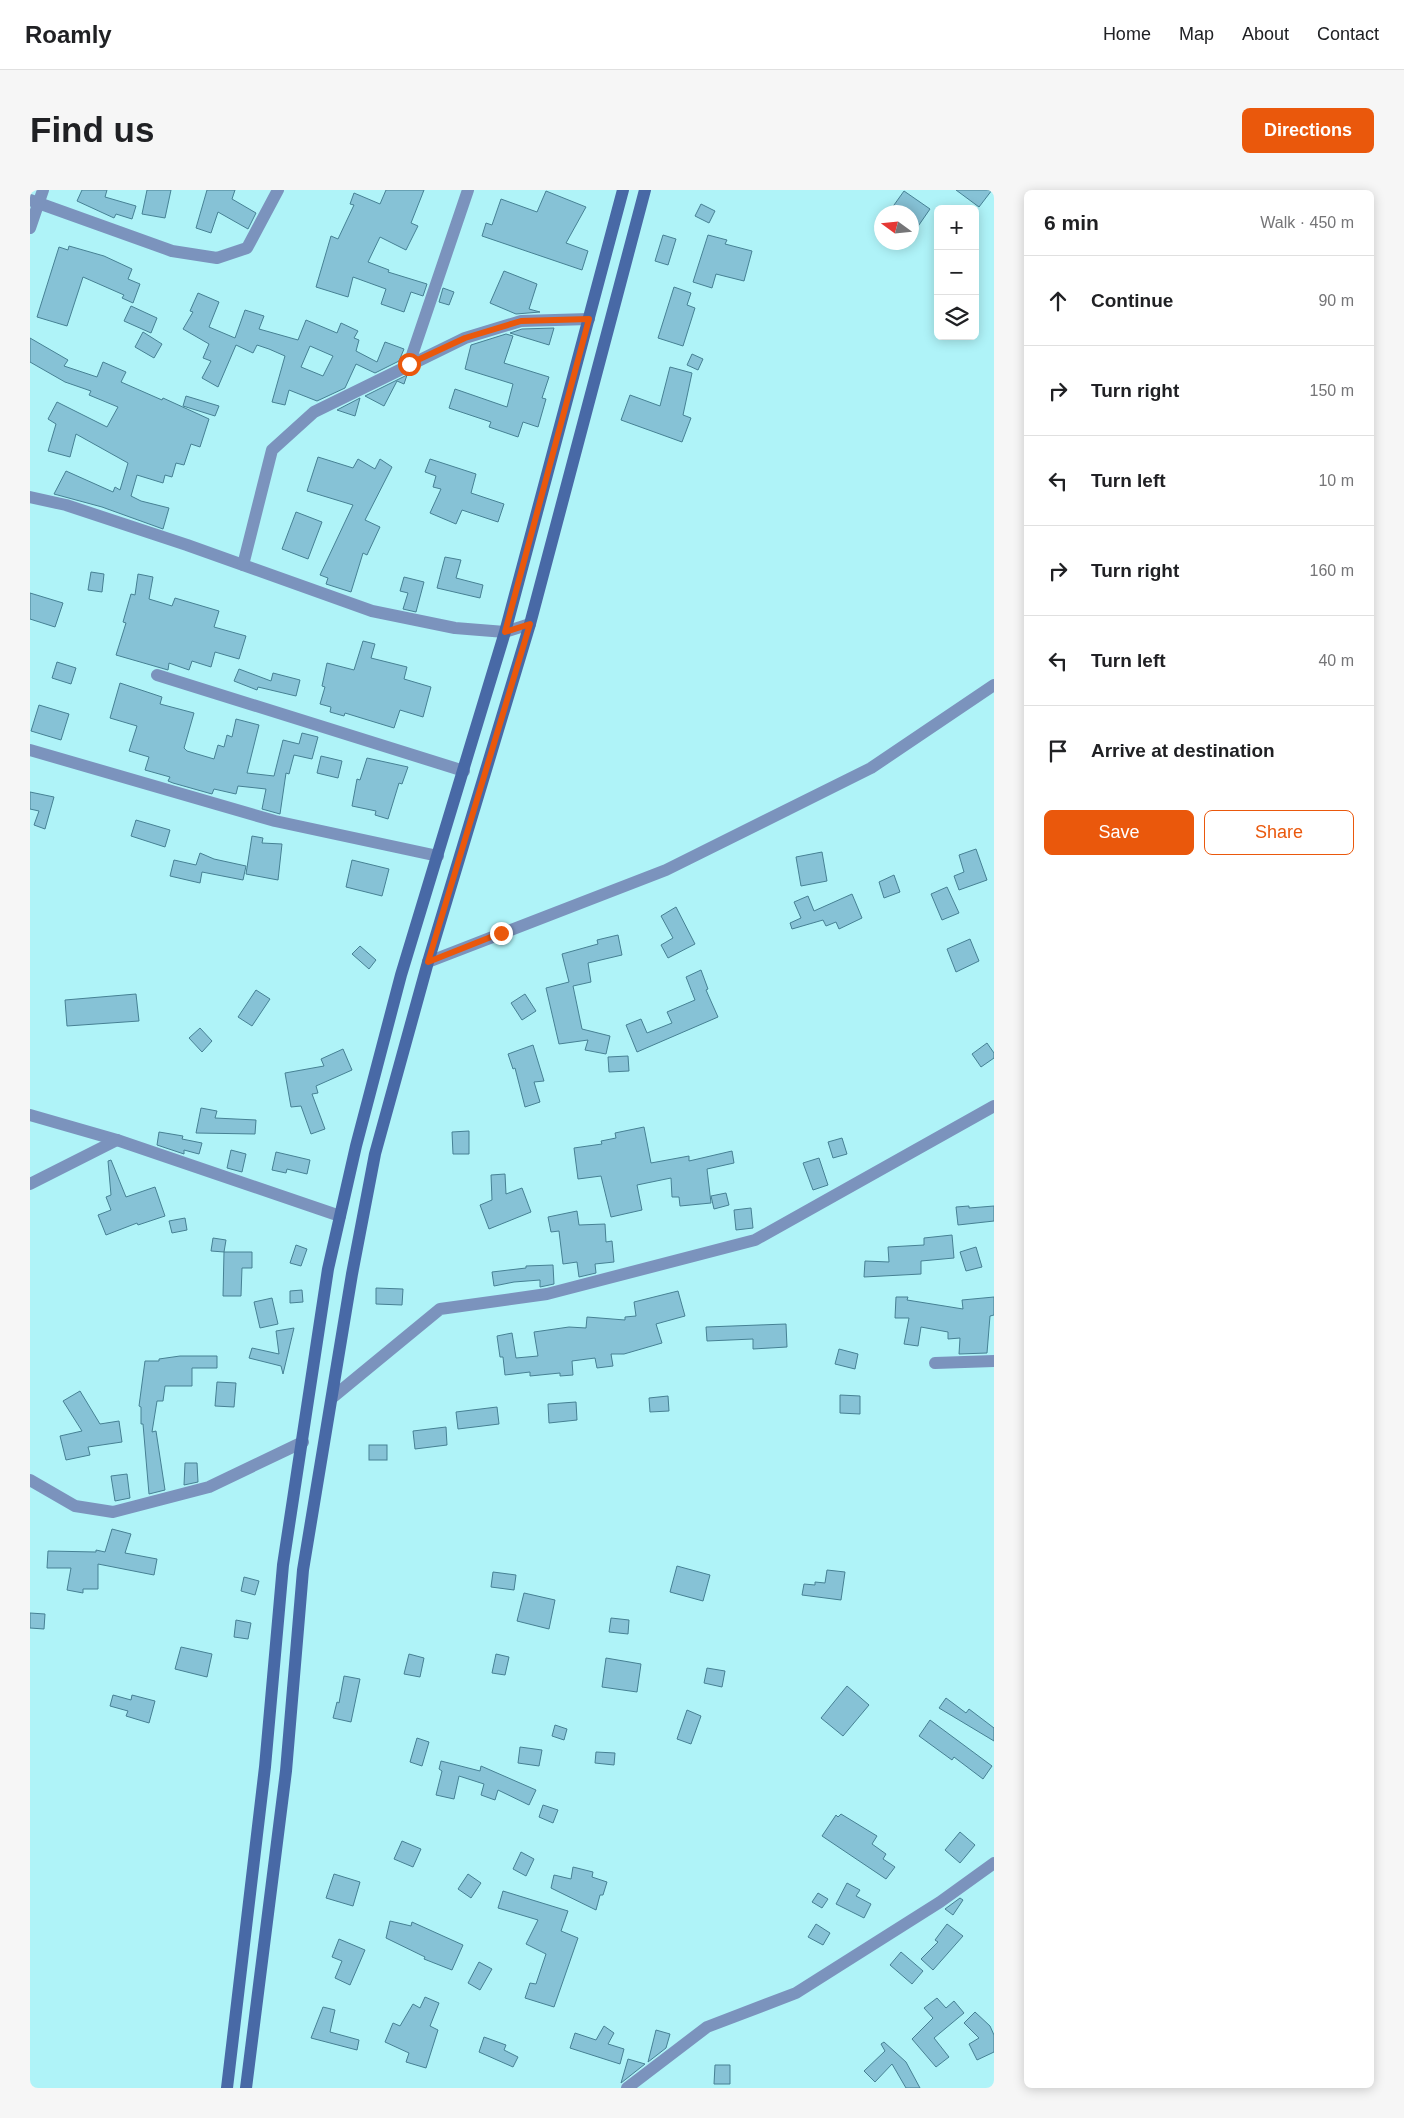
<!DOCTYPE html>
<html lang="en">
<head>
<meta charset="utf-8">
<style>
  :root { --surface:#fff; --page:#f6f6f6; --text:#202124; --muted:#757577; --line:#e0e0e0; --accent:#ea580c }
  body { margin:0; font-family:Helvetica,sans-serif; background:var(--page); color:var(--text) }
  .controls { position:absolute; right:15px; top:15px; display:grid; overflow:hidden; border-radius:8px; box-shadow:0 2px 12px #0003 }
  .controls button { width:45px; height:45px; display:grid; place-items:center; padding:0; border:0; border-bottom:1px solid var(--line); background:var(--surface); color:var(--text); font:25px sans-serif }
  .compass { position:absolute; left:844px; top:15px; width:45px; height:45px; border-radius:50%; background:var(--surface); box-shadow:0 2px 12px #0003; rotate:285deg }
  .stop { position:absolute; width:15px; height:15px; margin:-11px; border:4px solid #ea580c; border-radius:50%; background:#fff }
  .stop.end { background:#ea580c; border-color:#fff; box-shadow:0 1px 5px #0008 }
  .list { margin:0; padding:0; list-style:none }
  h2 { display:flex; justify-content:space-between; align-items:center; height:65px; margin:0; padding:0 20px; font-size:21px }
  h2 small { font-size:16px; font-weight:400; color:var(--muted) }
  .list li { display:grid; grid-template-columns:32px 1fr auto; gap:15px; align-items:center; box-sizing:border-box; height:90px; padding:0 20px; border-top:1px solid var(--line) }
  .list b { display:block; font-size:19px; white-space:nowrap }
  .list em { font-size:16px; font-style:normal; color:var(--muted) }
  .actions { display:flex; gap:10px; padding:15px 20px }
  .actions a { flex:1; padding:11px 0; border:1px solid var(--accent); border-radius:8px; text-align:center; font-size:18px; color:var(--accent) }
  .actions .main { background:var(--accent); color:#fff }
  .icon { flex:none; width:28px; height:28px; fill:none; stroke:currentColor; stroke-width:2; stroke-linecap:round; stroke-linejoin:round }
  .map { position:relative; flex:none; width:964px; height:1898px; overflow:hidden; border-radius:8px }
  header { display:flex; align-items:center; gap:30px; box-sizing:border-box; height:70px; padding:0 25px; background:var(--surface); border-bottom:1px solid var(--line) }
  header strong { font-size:24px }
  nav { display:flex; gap:28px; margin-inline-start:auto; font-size:18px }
  .intro { display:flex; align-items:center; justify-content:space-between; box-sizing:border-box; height:120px; padding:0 30px }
  h1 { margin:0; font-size:35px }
  .button { padding:12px 22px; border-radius:8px; background:var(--accent); color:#fff; font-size:18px; font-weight:700 }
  main { display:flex; gap:30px; padding:0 30px }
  aside { flex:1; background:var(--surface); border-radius:8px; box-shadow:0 2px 12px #0003 }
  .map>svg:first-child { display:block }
  .building { fill:#86c2d6; stroke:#468194; fill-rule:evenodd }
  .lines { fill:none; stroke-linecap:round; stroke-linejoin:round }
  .street { stroke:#7b93bd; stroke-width:12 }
  .secondary { stroke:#4869a6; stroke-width:12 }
  .route { stroke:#ea580c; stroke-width:6 }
</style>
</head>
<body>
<header>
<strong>Roamly</strong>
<nav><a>Home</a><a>Map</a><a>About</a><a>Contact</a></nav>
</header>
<div class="intro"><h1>Find us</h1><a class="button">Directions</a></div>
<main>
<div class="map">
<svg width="964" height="1898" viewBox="0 0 964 1898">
  <rect width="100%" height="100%" fill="#aff3f8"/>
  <!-- building -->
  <g class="building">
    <path d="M52 0H77L75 7 106 16 102 29 86 24 84 28 47 11Z"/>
    <path d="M117 0H141L135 28 112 24Z"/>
    <path d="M177 0H205L202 9 226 23 218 39 188 22 181 43 166 38Z"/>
    <path d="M356 0H394L381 33 388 36 376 60 350 47 338 72 359 80 358 82 397 94 393 106 381 102 374 122 351 114 356 99 323 87 318 107 286 97 301 46 308 49 324 15 320 14 324 3 350 14Z"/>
    <path d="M926 0H962L949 17Z"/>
    <path d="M516 1 556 17 536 53 558 61 552 80 452 46 456 33 462 35 471 9 507 22Z"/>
    <path d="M874 1 900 19 882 45V22H859Z"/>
    <path d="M671 14 685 21 679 33 665 26Z"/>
    <path d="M633 45 646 49 638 75 625 71Z"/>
    <path d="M678 45 697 50 695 54 722 61 714 91 686 84 682 98 663 92Z"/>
    <path d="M39 56 74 66 102 79 98 89 110 94 103 113 92 108 94 105 53 87 37 136 7 127 29 57 38 60Z"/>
    <path d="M474 81 507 94 499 119 510 122 486 124 460 113Z"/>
    <path d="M644 97 661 103 657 115 665 118 653 156 628 148Z"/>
    <path d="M413 98 424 102 419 115 409 112Z"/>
    <path d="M168 103 189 112 179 137 205 148 215 120 234 126 229 139 268 150 276 130 307 143 311 133 328 141 324 148 329 150 326 161 347 172 355 152 374 159 369 171 345 183 326 174 315 198 287 211 259 200 255 215 242 212 255 166 239 159 227 155 223 163 206 155 188 197 172 188 181 171 173 168 179 154 153 139 163 122 160 121ZM280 156 303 166 293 186 271 177Z"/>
    <path d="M101 116 127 128 121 143 94 131Z"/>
    <path d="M524 138 519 155 480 143 492 139Z"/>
    <path d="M113 142 132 154 124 168 105 157Z"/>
    <path d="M476 144 483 146 474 173 519 187 512 208 516 209 508 237 493 232 488 247 459 237 461 232 419 218 425 199 477 217 483 194 435 179 441 155Z"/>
    <path d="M0 148 38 170 34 176 67 187 73 172 96 182 91 192 132 210 133 208 179 229 170 257 161 254 154 275 146 273 142 287 135 285 133 293 107 285 101 306 111 311 139 318 133 339 72 317 24 304 36 281 83 302 85 297 90 300 98 273 46 244 40 267 18 261 26 234 18 229 27 212 77 237 88 217 59 205 61 201 35 192 0 172Z"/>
    <path d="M662 164 673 169 668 180 657 175Z"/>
    <path d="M640 177 662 183 653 225 661 228 652 252 591 230 600 205 630 216Z"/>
    <path d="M377 185 374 194 367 191 354 216 335 206Z"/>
    <path d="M156 206 189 216 185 226 153 216Z"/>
    <path d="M330 208 325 226 307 220Z"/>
    <path d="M288 267 323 278 328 269 345 279 350 269 362 277 335 330 350 337 337 365 333 363 321 402 296 394 298 388 290 385 323 315 277 301Z"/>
    <path d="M400 269 446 284 441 303 474 314 468 332 432 320 426 334 400 323 411 299 403 297 406 286 395 282Z"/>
    <path d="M266 322 292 332 278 369 252 359Z"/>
    <path d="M415 367 431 370 426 388 453 395 450 408 407 398Z"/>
    <path d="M61 382 74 384 72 402 58 400Z"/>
    <path d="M108 384 123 387 119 409 142 416 145 408 189 421 184 437 216 446 209 469 185 462 181 477 162 471 159 480 139 473 138 480 86 465 96 433 93 432 101 404 105 405Z"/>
    <path d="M374 387 394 392 386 422 373 419 378 403 370 401Z"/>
    <path d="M0 403 33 413 25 437 0 429Z"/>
    <path d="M333 451 345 454 341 468 377 477 374 489 401 497 393 527 370 520 364 538 315 523 314 526 300 522 301 517 290 514 295 497 292 496 297 473 324 480Z"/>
    <path d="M27 472 46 478 41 494 22 488Z"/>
    <path d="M209 479 241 491 243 483 270 490 266 506 228 497 227 500 204 491Z"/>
    <path d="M90 493 132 507 130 514 164 523 154 558 157 561 184 569 188 555 194 557 197 545 202 547 206 529 229 535 217 583 244 586 253 550 269 554 272 543 288 547 282 569 264 565 259 584 256 583 250 624 232 619 236 599 208 596 206 604 184 599 182 604 143 593 138 591 140 587 115 580 119 567 99 561 107 536 80 528Z"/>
    <path d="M9 515 39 524 31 550 1 541Z"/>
    <path d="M291 566 312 571 308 588 287 583Z"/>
    <path d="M337 568 378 577 372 594 369 593 358 629 345 625 346 621 322 616 327 589 330 590Z"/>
    <path d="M0 602 24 607 15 639 4 635 9 621 0 619Z"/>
    <path d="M106 630 140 640 135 657 101 646Z"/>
    <path d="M222 646 233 648 232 653 252 654 248 690 216 684Z"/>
    <path d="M946 659 957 690 929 700 924 686 934 682 929 665Z"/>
    <path d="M792 662 797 691 771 696 766 667Z"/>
    <path d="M170 663 184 669 216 676 213 690 172 682 170 693 140 686 144 670 166 675Z"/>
    <path d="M322 670 359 679 352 706 316 697Z"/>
    <path d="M864 685 870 702 854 708 849 692Z"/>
    <path d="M917 697 929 723 912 730 901 704Z"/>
    <path d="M822 704 832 728 809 739 806 732 796 736 793 730 762 739 760 733 771 728 764 712 778 706 784 721Z"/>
    <path d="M646 717 665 754 638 768 631 755 643 748 631 726Z"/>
    <path d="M588 745 592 765 558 773 561 792 543 796 552 839 580 846 576 864 555 860 558 850 529 854 516 798 539 792 532 764 568 754 567 750Z"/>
    <path d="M940 749 949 771 926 782 917 759Z"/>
    <path d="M330 756 346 770 339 779 322 764Z"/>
    <path d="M671 780 678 799 676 800 688 827 607 862 596 835 611 829 617 843 642 833 637 822 665 810 656 787Z"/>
    <path d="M226 800 240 809 222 836 208 827Z"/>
    <path d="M106 804 109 831 37 836 35 810Z"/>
    <path d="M495 804 506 821 492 830 481 813Z"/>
    <path d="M170 838 182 851 172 862 159 848Z"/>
    <path d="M957 853 964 863V868L951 877 942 864Z"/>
    <path d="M503 855 514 891 504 892 510 912 495 917 485 878 483 879 478 864Z"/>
    <path d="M313 859 322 880 286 896 288 903 282 904 295 939 281 944 271 916 261 917 255 883 294 876 291 869Z"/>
    <path d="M598 866 599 881 579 882 578 867Z"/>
    <path d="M171 918 187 921 185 928 226 930 225 944 166 943Z"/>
    <path d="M614 937 621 973 659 966V971L702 961 704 973 677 979 681 1013 650 1016 649 1007H642L641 988 607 995 612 1020 581 1027 571 986 548 989 544 958 572 954 571 951 586 948 585 943Z"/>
    <path d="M439 941V964H423L422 942Z"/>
    <path d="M129 942 153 946 152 949 172 953 169 964 154 960V964L127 955Z"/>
    <path d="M812 948 817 964 803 968 798 952Z"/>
    <path d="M201 960 216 964 212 982 197 978Z"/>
    <path d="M246 962 280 970 277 984 257 979 256 983 242 980Z"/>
    <path d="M789 968 798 995 783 1000 773 973Z"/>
    <path d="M81 970 96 1007 125 997 135 1026 108 1035 107 1033 76 1045 68 1025 81 1020 76 1007 81 1005 78 971Z"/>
    <path d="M475 984 476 1004 492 998 501 1022 459 1039 450 1015 462 1010 461 985Z"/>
    <path d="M696 1003 699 1015 684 1019 681 1006Z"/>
    <path d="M939 1016V1018L964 1016V1031L928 1035 926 1017Z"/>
    <path d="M721 1018 723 1038 706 1040 704 1020Z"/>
    <path d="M547 1021 549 1035 575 1034 576 1052 582 1051 584 1072 565 1074 566 1083 549 1087 547 1072 533 1074 529 1041 521 1042 518 1027Z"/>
    <path d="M155 1028 157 1040 142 1043 139 1031Z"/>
    <path d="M922 1045 924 1068 891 1071V1084L834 1087 835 1071 859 1072 858 1057 894 1055V1048Z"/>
    <path d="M183 1048 196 1050 194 1062 181 1061Z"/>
    <path d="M266 1055 277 1059 271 1076 260 1073Z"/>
    <path d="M946 1057 952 1077 936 1081 930 1062Z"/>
    <path d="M194 1062H222V1078H212L211 1106H193Z"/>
    <path d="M523 1075 524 1094 510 1097V1090L484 1092 464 1096 462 1082 496 1078V1076Z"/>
    <path d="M346 1098 373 1099 372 1115 346 1114Z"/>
    <path d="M272 1100 273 1112 260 1113V1101Z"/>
    <path d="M648 1101 655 1126 626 1134 632 1153 594 1164H581L583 1176 567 1178 565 1168 542 1171 543 1185 530 1186V1183L500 1186V1182L475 1185 473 1167H470L467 1146 482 1143 486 1168 508 1166 504 1142 539 1137 556 1138 557 1127 595 1130V1127L606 1126 604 1112Z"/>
    <path d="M866 1107H878L877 1110 933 1119 932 1110 964 1107V1125L960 1126 957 1163 929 1164 930 1148 918 1149V1142L891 1137 888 1156 874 1154 879 1128H865Z"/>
    <path d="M242 1108 248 1134 230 1138 224 1112Z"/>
    <path d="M756 1134 757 1157 723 1159V1149L677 1151 676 1137Z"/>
    <path d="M264 1138 253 1184 251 1176 219 1168 222 1158 249 1164 246 1141Z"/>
    <path d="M809 1159 828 1164 825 1179 805 1174Z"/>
    <path d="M150 1166H187V1178H162V1196H135L133 1211H127L122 1242 126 1241 135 1300 119 1304 113 1234H111V1217L109 1216 115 1171H129V1169Z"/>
    <path d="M187 1192 206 1193 204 1217 185 1216Z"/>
    <path d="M50 1201 70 1234 89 1231 92 1252 58 1257 60 1265 36 1270 30 1246 52 1241 33 1211Z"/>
    <path d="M810 1205 830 1206V1224L810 1223Z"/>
    <path d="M638 1206 639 1221 620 1222 619 1208Z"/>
    <path d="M546 1212 547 1230 519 1233 518 1214Z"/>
    <path d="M467 1217 469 1234 428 1239 426 1222Z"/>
    <path d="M416 1237 417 1255 385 1259 383 1241Z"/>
    <rect x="339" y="1255" width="18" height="15"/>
    <path d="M155 1273H167L168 1292 154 1295Z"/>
    <path d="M97 1284 100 1308 85 1311 81 1286Z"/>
    <path d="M82 1339 101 1344 95 1363 127 1369 124 1385 68 1374V1399H53V1403L37 1400 41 1378H17L18 1361 66 1362V1360L75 1362Z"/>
    <path d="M647 1376 680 1385 673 1411 640 1402Z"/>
    <path d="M797 1380 815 1382 811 1410 772 1405 774 1394 785 1395V1392L795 1393Z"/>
    <path d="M463 1382 486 1385 484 1400 461 1397Z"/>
    <path d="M214 1387 229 1391 225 1405 211 1401Z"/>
    <path d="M494 1403 525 1410 519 1439 487 1431Z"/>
    <path d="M0 1423 15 1424 14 1439 0 1438Z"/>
    <path d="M581 1428 599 1430 598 1444 579 1442Z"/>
    <path d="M206 1430 221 1433 218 1449 204 1447Z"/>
    <path d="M151 1457 182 1464 177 1487 145 1479Z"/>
    <path d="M379 1464 394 1468 390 1487 374 1484Z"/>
    <path d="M466 1464 479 1467 475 1485 462 1483Z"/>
    <path d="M576 1468 611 1474 607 1502 572 1497Z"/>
    <path d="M677 1478 695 1481 692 1497 674 1493Z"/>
    <path d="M314 1486 330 1489 321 1532 303 1528 307 1512 309 1513Z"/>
    <path d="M817 1496 839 1515 813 1546 791 1528Z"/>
    <path d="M83 1505 101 1510 102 1505 125 1511 119 1533 96 1526 98 1521 80 1516Z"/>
    <path d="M916 1508 936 1523 939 1519 964 1538V1551L909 1518Z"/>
    <path d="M657 1520 671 1526 661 1554 647 1549Z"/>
    <path d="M900 1530 962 1576 953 1589 924 1567 922 1570 889 1546Z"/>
    <path d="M525 1535 537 1539 534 1550 522 1546Z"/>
    <path d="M387 1548 399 1552 392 1576 380 1572Z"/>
    <path d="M490 1557 512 1560 509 1576 488 1573Z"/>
    <path d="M566 1562 585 1563 584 1575 565 1573Z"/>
    <path d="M411 1571 450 1581 451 1576 506 1600 499 1615 468 1600 465 1610 451 1605 454 1594 429 1586 424 1609 406 1605 412 1581 409 1579Z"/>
    <path d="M513 1615 528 1620 523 1633 509 1627Z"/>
    <path d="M811 1624 847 1646 842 1654 856 1664 853 1669 865 1677 856 1689 792 1646 806 1625 808 1627Z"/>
    <path d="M930 1642 945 1655 930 1673 915 1660Z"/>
    <path d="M372 1651 391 1659 383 1677 364 1669Z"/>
    <path d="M491 1662 504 1669 496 1686 483 1679Z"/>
    <path d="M543 1677 563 1682 562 1687 577 1692 573 1705H570L566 1720 521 1698 524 1685 541 1689Z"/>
    <path d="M304 1684 330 1692 323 1716 296 1708Z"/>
    <path d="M438 1684 451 1693 441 1708 428 1699Z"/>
    <path d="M817 1693 830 1700 826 1706 841 1714 834 1728 806 1714Z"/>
    <path d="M473 1701 538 1721 531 1741 548 1748 524 1817 495 1808 500 1793 506 1794 516 1764 496 1754 508 1730 468 1718Z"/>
    <path d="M788 1703 798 1709 792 1718 782 1712Z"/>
    <path d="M930 1708 933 1710 923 1725 915 1719Z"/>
    <path d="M360 1731 381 1736 382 1732 433 1755 422 1780 394 1769 395 1767 356 1748Z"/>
    <path d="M786 1734 800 1743 793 1755 778 1747Z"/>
    <path d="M917 1734 933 1746 903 1780 891 1769 908 1752 905 1750Z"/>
    <path d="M309 1749 335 1760 320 1795 305 1788 312 1771 302 1767Z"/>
    <path d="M871 1762 893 1781 882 1794 860 1775Z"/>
    <path d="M449 1772 462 1779 450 1800 438 1793Z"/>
    <path d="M395 1807 409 1813 400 1836 408 1840 396 1878 376 1872 379 1863 355 1852 363 1833 370 1836 383 1814 390 1818Z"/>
    <path d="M907 1808 916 1818 924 1811 934 1823 904 1848 919 1867 906 1877 882 1849 903 1828 894 1818Z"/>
    <path d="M293 1817 305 1820 300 1842 329 1850 327 1860 281 1848Z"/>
    <path d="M945 1822 960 1836 964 1845V1862L947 1870 939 1854 949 1848 934 1833Z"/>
    <path d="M574 1836 584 1843 578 1854 594 1859 590 1874 540 1858 545 1843 566 1850Z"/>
    <path d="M626 1840 640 1844 636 1858 618 1872Z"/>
    <path d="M454 1847 476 1855 474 1860 488 1867 483 1877 449 1862Z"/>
    <path d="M854 1852 876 1872 890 1898H876L862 1874 845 1892 834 1881 855 1861 851 1854Z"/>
    <path d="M598 1869 615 1874 591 1893Z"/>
    <path d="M685 1875H700V1894H684Z"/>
  </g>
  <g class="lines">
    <!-- street -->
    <g class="street">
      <path d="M0 10 142 61 187 68 217 58 248 0"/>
      <path d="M0 38 13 0"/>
      <path d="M379 174 438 0"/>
      <path d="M0 307 36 315 157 355 342 421 425 438 475 442 500 434"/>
      <path d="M213 375 242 260 284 222 435 148 491 131 559 129"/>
      <path d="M127 485 434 581"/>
      <path d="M0 560 245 631 408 666"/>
      <path d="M398 772 636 680 841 578 964 495"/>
      <path d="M0 925 87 950 310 1026"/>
      <path d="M0 994 87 950"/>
      <path d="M905 1173 964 1171"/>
      <path d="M303 1207 410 1119 517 1104 725 1050 964 916"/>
      <path d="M0 1290 45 1316 83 1322 179 1297 273 1252"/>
      <path d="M597 1898 677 1837 766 1803 910 1712 964 1673"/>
    </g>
    <!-- secondary -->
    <g class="secondary">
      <path d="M197 1898 235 1577 253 1375 298 1079 326 956 371 785 475 442 593 0"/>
      <path d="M216 1898 256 1581 273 1380 322 1084 345 964 398 772 500 434 615 0"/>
    </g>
  </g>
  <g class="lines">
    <!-- route -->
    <path class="route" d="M379 174 435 148 491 131 559 129 475 442 500 434 398 772 471 743"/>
  </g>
</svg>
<div class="controls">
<button>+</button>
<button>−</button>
<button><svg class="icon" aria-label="layers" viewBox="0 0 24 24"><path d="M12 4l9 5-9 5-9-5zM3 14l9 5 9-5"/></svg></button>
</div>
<svg class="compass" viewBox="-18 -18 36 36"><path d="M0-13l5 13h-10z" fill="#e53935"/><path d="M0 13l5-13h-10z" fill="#757577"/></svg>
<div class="stop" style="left:379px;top:174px"></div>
<div class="stop end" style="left:471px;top:743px"></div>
</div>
<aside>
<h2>6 min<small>Walk · 450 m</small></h2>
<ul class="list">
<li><svg class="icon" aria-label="ahead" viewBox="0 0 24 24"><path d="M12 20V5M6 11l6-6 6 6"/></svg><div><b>Continue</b></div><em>90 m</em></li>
<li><svg class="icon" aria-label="right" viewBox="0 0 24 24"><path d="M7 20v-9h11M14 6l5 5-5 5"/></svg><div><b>Turn right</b></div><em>150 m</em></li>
<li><svg class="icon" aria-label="left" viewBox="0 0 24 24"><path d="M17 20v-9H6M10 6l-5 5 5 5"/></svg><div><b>Turn left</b></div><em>10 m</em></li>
<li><svg class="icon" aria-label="right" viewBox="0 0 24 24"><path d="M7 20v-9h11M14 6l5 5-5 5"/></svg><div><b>Turn right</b></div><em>160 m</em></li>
<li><svg class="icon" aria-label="left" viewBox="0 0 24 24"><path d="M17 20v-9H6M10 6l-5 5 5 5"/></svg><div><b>Turn left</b></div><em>40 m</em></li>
<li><svg class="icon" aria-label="arrive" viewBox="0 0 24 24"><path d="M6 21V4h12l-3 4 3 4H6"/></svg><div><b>Arrive at destination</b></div></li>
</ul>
<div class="actions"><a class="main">Save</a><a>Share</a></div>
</aside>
</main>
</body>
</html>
